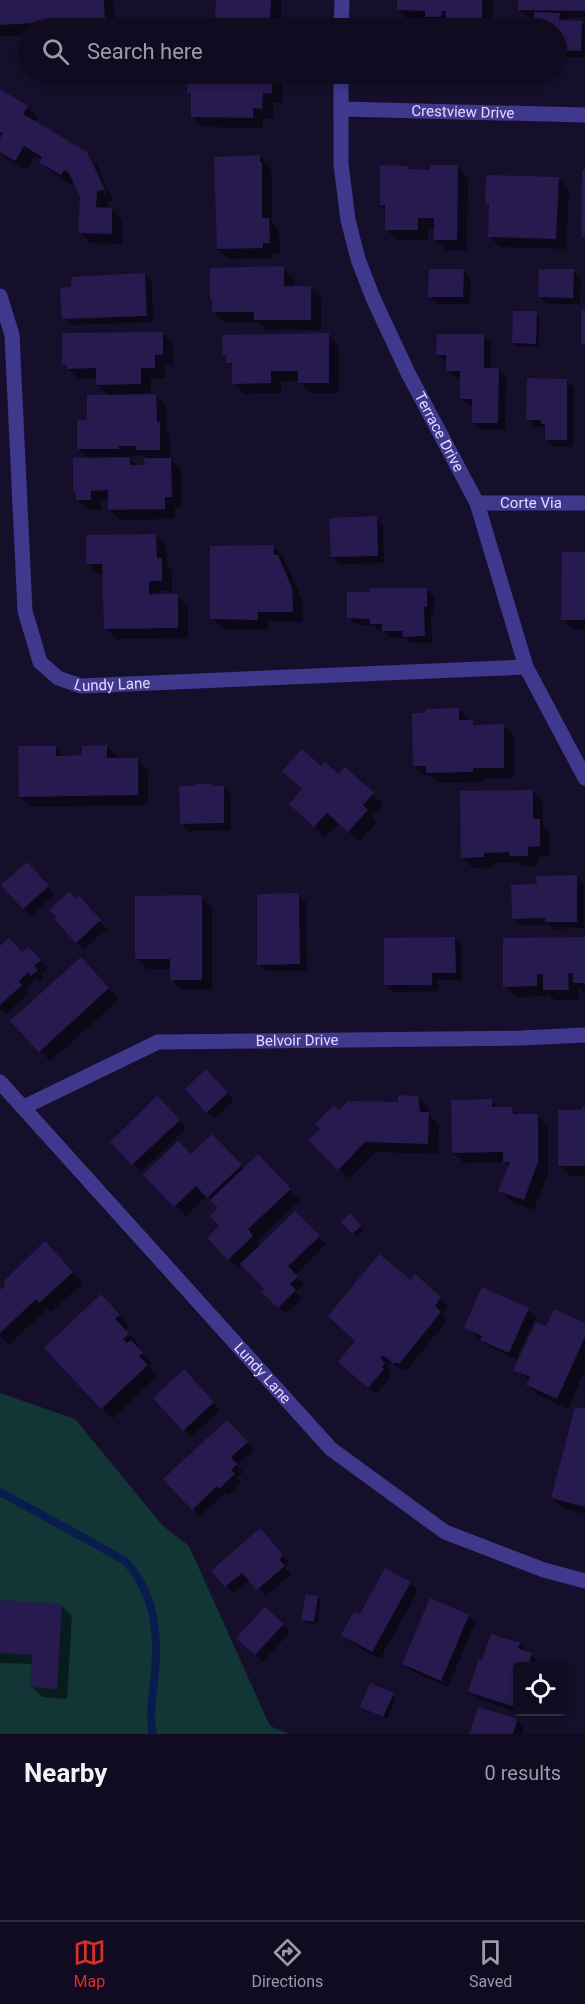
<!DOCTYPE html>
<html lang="en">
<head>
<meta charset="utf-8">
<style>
  :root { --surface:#100b21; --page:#19142a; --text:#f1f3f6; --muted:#9c9ba5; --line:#302b3f; --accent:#d93025 }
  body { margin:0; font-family:Roboto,sans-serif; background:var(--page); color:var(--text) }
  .controls { position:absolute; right:18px; bottom:18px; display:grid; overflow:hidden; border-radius:6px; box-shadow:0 3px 9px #0003 }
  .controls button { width:54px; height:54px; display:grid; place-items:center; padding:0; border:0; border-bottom:2px solid var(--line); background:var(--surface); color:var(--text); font:30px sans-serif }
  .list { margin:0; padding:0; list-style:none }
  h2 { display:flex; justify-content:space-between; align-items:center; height:78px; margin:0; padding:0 24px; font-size:26px }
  h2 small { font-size:20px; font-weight:400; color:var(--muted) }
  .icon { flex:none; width:33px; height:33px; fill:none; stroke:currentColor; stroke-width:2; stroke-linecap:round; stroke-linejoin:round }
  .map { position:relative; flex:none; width:585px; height:1734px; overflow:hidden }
  .search { position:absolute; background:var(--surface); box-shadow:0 3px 9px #0003; left:18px; right:18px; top:18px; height:66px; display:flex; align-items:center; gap:15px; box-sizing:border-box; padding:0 21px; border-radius:33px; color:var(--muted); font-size:22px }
  .sheet { height:186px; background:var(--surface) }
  nav { display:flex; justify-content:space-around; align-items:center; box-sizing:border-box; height:84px; border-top:2px solid var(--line); background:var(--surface); font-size:16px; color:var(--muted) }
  nav a { display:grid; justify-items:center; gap:3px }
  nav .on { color:var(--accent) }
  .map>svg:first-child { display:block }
  .green { fill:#123636 }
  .shadow { fill:#0007; fill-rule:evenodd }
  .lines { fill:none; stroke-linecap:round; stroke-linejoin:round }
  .stream { stroke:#081d4d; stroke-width:8 }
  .building { fill:#271a4e }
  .minor { stroke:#40388d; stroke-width:15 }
  .labels { text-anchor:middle; stroke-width:5; stroke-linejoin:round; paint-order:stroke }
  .street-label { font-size:15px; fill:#e0daff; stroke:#160f2c }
</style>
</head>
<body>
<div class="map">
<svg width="585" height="1734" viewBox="0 0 585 1734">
  <rect width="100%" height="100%" fill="#160f2c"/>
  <!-- green -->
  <path class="green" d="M0 1393 75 1419 163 1526 189 1546 270 1726 290 1734H0Z"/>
  <!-- shadow -->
  <g class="shadow">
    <path d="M0 0H113L115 28H28V35L0 36Z"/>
    <path d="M217 0H281V28H227L216 18Z"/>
    <path d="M398 0H493L492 28H447L437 27 430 21 409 20 398 10Z"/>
    <path d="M520 0H585V18H562L566 22H581L585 26V57H556V28H524L525 21H535V17H527L520 10Z"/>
    <path d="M185 74H289H283L282 103H273V119L263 118V128L203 127 192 116 193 97 189 93V83L184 78Z"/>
    <path d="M0 91 27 107 38 118 35 123 90 157H88L105 197 108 195 92 159 97 165 113 200 107 203V209H112L122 220V244L90 243 80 232 81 197 74 182 72 185 52 172 41 162 42 160 35 156 26 170 7 159 0 152V142L3 136 0 134Z"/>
    <path d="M259 156 270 167 272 174V222L279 230 280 253H273V258L229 259 218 249Z"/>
    <path d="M409 167 412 171H432L457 167 468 178 467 250H446L436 239V228H428V240H397L386 229V210L381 205Z"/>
    <path d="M558 179 569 189 566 249 500 247 490 237V206L487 203Z"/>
    <path d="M283 268 294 279V287H310L321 298V330H266L258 322H224L213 311Z"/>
    <path d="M463 270 471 278 470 304H437L430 296Z"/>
    <path d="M573 271 581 278 580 304H547L540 297Z"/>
    <path d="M144 274 152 282 153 322 71 325 63 318 73 289Z"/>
    <path d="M536 313 539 316V346H517L513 343Z"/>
    <path d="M162 333 173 344V365H165V378H151V396H156L166 406 167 431 170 434V459L181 470 182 507H175V519L120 520 109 509V500L101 501V510H88L78 500V494L74 490 89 459 78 448 88 422 109 396 97 384V378L79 379 64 364ZM129 456H144L148 460 146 466H137L129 458Z"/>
    <path d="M328 335 339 346V393H310L300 381H281V393L244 394 234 383V369L224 355Z"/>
    <path d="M484 336 491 343V370H498L506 377 505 430 481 429 474 422V406H469L461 398V378H455L448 371V362H445L438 354Z"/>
    <path d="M567 380 574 388 573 447H553L546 439V427H535L528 420Z"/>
    <path d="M376 518 383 525 384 563 340 564 333 557Z"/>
    <path d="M156 536 166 546 167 565 172 570V591H159V596H177L188 606V638L116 639 106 628 104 574H98L88 563Z"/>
    <path d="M273 546 284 557V563L288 567 302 600 303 622H268V630L222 629 212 618Z"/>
    <path d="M585 554V630H573L562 619Z"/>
    <path d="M426 589 434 597V614H431L432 643H411L406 638H391L383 630 379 631 374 625H356L349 618Z"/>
    <path d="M459 710 477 726H503L514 736V778H483V782L438 783 432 776H425L414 766 428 714Z"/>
    <path d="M107 746 118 757V760H137L148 770V805L31 807 20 796 55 747 65 757H84Z"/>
    <path d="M321 768 373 794 383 805 372 816 377 822 359 842 339 822 325 837 291 804Z"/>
    <path d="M212 785 214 788H223L231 795V830L189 831 181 823Z"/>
    <path d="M533 791 543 802V825L550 831V856L538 857V866H522L518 863H494V867L473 868 462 857Z"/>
    <path d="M34 871 55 894 31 916 4 885Z"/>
    <path d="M577 877 584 884V928L554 929 550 925H521L513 918Z"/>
    <path d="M298 895 306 902 307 971H266L259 964Z"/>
    <path d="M201 897 212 908V990H182L172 980V969H147L137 959Z"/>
    <path d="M77 900 86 906 107 929 84 949 77 942Z"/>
    <path d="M585 938V993L579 987V1000H555L547 992V996L516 997 505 986Z"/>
    <path d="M455 939 462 946V980H438V991L393 992 386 984Z"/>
    <path d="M0 948 36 956 47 968 40 974 44 978 40 982 36 979 25 989 29 993 6 1014 0 1008Z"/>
    <path d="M91 969 119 1000 50 1061 40 1051Z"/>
    <path d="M213 1079 234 1101 214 1119 207 1112Z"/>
    <path d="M417 1097 428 1108 429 1115 439 1125 438 1154 376 1152 349 1179 310 1140 339 1112 400 1104Z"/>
    <path d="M157 1098 186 1128 141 1172 112 1142Z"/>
    <path d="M491 1101 499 1109 512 1108 519 1116H538L548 1126V1173L534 1210 511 1201 500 1190 510 1166 505 1162 464 1163 453 1153Z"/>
    <path d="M585 1108V1176H570L559 1165Z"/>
    <path d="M212 1136 245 1169 258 1157 300 1200 257 1241 261 1246 295 1213 326 1244 294 1275 304 1285 296 1292 302 1299 286 1314 264 1291 267 1289 244 1265 239 1269 209 1238 221 1226 219 1209 207 1196 186 1216 146 1175 191 1156Z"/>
    <path d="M350 1215 364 1230 357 1237 343 1222Z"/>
    <path d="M55 1254 83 1283 51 1312 47 1309 9 1345 0 1336V1292Z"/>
    <path d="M415 1277 448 1306 442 1315 447 1320 407 1370 404 1369 402 1371 391 1361 386 1367 391 1372 388 1375 390 1377 376 1394 347 1369Z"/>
    <path d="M483 1289 528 1310 536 1317 517 1357 520 1359 547 1328 585 1324V1370L568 1409 538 1395 528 1385 529 1381 515 1369 519 1360 489 1347 466 1327Z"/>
    <path d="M111 1307 129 1326 125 1330 139 1345 136 1347 152 1364 149 1367 157 1376 112 1419 102 1408Z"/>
    <path d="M192 1378 220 1410 191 1437 184 1430Z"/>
    <path d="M585 1411V1514L563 1508 552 1498Z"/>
    <path d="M227 1422 254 1450 237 1465 243 1472 237 1478 241 1483 228 1495 225 1493 200 1516 165 1479Z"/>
    <path d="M267 1538 290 1563 285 1568 291 1574 266 1596 250 1579 234 1594 213 1571Z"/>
    <path d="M410 1583 418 1591 380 1659 350 1642 343 1635 360 1616Z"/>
    <path d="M318 1597 321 1601 317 1624 306 1623 303 1619Z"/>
    <path d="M0 1602 61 1605 72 1616 67 1699 42 1697 32 1687 33 1664 0 1663Z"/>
    <path d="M468 1616 475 1623 448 1687 412 1671 404 1664Z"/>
    <path d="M283 1625 290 1632 263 1662 238 1638Z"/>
    <path d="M519 1644 539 1662 537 1666H518V1712H523L522 1714 477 1699 469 1692 483 1661Z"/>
    <path d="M393 1695 396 1698 387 1719 366 1710 362 1707Z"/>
    <path d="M517 1720 524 1728 522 1734H471Z"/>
  </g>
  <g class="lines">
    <!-- stream -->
    <path class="stream" d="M0 1492 124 1560C157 1594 159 1639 154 1683 152 1702 149 1715 153 1734"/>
  </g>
  <!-- building -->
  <g class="building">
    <path d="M0 0H104L105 19 0 25Z"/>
    <path d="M216 0H271L270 21 215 19Z"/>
    <path d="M397 0H482V28H446V11H442L441 17H425V11L397 10Z"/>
    <path d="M518 0H585V11L518 10Z"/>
    <path d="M534 12 560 13 559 20 582 21 581 51 556 50V28H523V20H534Z"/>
    <path d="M183 74H272V94L263 93 262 109 253 108V118L191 117V93H187L188 79H183Z"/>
    <path d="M0 89 28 106 23 114 87 152 104 189 97 192 96 207 112 208V234L78 233 80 197 69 173 64 170 61 175 39 162 42 157 24 146 15 161 0 152V139L3 134 0 132Z"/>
    <path d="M260 155V162H262V218H269L270 243H263V248L217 249 214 157Z"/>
    <path d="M380 165 409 166V169L430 170V165H458L457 240H434V218H418V230H385V205H380Z"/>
    <path d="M582 170H585V237H581Z"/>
    <path d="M486 175 559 177 556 239 488 237 489 204 485 203Z"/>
    <path d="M284 266V286H311V320H254V312H212V298L210 299V268Z"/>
    <path d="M429 269H464L463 297H428Z"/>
    <path d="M539 269H574L573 298 538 297Z"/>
    <path d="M145 273 147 316 62 319 60 288 71 287 72 277Z"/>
    <rect x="581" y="309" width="4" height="35"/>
    <path d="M513 311H537L536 344 512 343Z"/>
    <path d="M163 332V355H155V368H141V384L96 385V368L67 369V365H62V333Z"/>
    <path d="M329 333V383H298V371H271V383L232 384V363H226V355L223 356 222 335Z"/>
    <path d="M437 334H484V368H499L498 423H472V399H460V371H446V355H436Z"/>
    <path d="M527 378 567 379V440H545V424H541V420H526Z"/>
    <path d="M156 394 157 422H160V450H136V446H119V449H77V420H87V395Z"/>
    <path d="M130 457V465H145L144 458H171L172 497H165V509L108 510V490L91 491V500H76V491H73V458Z"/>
    <path d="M377 516 378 556 331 557 329 518Z"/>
    <path d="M156 534 157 558H162V581H149V594H178V628L104 629 102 564H86V535Z"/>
    <path d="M274 545V555H278L292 588 293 612H258V620L210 619V546Z"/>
    <path d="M562 552H585V620H561Z"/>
    <path d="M370 588H427V607H424L425 636 402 637 403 631H382V624H370V619L347 618V592H370Z"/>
    <path d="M459 708V720H473V725L504 724V768H473V772L426 773V766H413L412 713H426V709Z"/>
    <path d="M107 745V758H138V795L19 797 18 746H56V756L82 755V746Z"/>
    <path d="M302 749 321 766 325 762 338 774 345 767 374 793 363 805 368 810 348 832 327 813 314 827 289 804 302 789 282 771Z"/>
    <path d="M195 784H212V786H224V823L180 824 179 786H195Z"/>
    <path d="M533 790V819H540V846L528 847V856H510L509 852 484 853V857L461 858 460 791Z"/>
    <path d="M27 862 49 886 23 909 1 885Z"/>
    <path d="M577 875V922H545V918L512 919 511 885 537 884 536 876Z"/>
    <path d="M70 891 76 899 79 896 101 920 76 943 54 919 56 917 49 910Z"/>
    <path d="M299 893 300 964 257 965V894Z"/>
    <path d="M202 895V980H170V959H135V896Z"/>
    <path d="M455 937 456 973H432V985H384V938Z"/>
    <path d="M585 937V983H573V973H568L569 990H543V974H537V986L503 987V938Z"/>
    <path d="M9 938 22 952 28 947 41 960 34 966 38 970 31 976 28 972 19 981 22 985 0 1005V946Z"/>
    <path d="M81 957 109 988 39 1052 10 1021Z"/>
    <path d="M206 1069 228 1093 206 1113 185 1089Z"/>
    <path d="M398 1095 418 1096 420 1112H429L428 1144 365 1142 338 1170 308 1140 320 1129 315 1124 334 1105 339 1110 348 1101 398 1102Z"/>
    <path d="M157 1096 180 1120 132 1165 110 1142Z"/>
    <path d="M492 1099V1107H512L513 1114H538V1162L524 1200 498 1191 510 1162H503V1152L452 1153 451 1100Z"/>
    <path d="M582 1107H585V1166H558V1110H582Z"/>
    <path d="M212 1134 242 1165 207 1198 196 1186 174 1207 143 1175 178 1141 191 1154Z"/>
    <path d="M258 1154 291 1189 248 1229 253 1236 228 1260 207 1238 219 1226 210 1216 218 1208 210 1200Z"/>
    <path d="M295 1211 320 1236 288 1266 298 1277 290 1284 296 1290 278 1308 261 1291 264 1289 240 1264Z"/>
    <path d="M350 1213 362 1226 352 1234 341 1222Z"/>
    <path d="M45 1241 73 1272 39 1303 36 1299 0 1333V1290L5 1286 4 1281Z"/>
    <path d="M379 1254 411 1280 415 1274 441 1297 435 1306 441 1312 399 1364 396 1362 394 1364 383 1355 380 1358 385 1363 382 1367 384 1369 368 1388 338 1362 355 1341 328 1316Z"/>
    <path d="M482 1287 529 1308 509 1353 480 1340 482 1336 464 1328Z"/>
    <path d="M101 1294 120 1315 115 1319 129 1334 123 1339 127 1343 131 1340 143 1353 139 1356 148 1365 101 1409 44 1348Z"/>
    <path d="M554 1309 585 1323V1337L557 1399 526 1385 530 1377 513 1370 536 1322 546 1326Z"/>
    <path d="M184 1369 214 1402 183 1431 153 1398Z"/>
    <path d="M575 1407 585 1409V1507L551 1498Z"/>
    <path d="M227 1420 248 1442 231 1457 237 1464 231 1470 235 1474 219 1489 217 1486 192 1510 163 1479Z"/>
    <path d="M260 1528 283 1555 279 1559 285 1566 257 1590 242 1573 225 1587 211 1571Z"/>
    <path d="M385 1568 411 1582 372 1652 341 1635 354 1611 360 1614Z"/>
    <path d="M306 1594 318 1596 314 1622 301 1620Z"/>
    <path d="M430 1598 469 1615 441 1681 402 1664Z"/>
    <path d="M0 1600 62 1604 57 1689 30 1687 32 1655 0 1653Z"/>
    <path d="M265 1607 284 1624 255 1655 236 1638Z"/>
    <path d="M491 1634 520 1643 518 1648 532 1653 528 1666H518V1699L515 1707 468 1692 479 1658 482 1660Z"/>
    <path d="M370 1683 394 1693 383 1717 360 1707Z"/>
    <path d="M478 1707 518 1719 513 1734H469Z"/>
  </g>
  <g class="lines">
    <!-- minor -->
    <g class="minor">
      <path d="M341 28 342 0"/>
      <path id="s1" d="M341 74V164L348 220 358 259 373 298 408 373 477 503 526 667 585 778"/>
      <path id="s2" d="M341 109 585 115"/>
      <path id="s3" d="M0 296 12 335 25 611 40 662 58 678 81 686 526 667"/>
      <path id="s4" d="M477 503H585"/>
      <path id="s5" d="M0 1082 331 1449 445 1532 544 1570 585 1581"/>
      <path id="s6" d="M24 1107 158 1042 522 1038 585 1035"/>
    </g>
  </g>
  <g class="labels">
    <!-- street labels -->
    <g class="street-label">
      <text dy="5" stroke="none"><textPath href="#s2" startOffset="122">Crestview Drive</textPath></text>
      <text dy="5" stroke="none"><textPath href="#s1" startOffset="378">Terrace Drive</textPath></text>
      <text dy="5" stroke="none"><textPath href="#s4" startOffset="54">Corte Via</textPath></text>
      <text dy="5" stroke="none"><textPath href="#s3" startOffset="450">Lundy Lane</textPath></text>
      <text dy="5" stroke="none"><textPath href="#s6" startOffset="288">Belvoir Drive</textPath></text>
      <text dy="5" stroke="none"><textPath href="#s5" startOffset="392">Lundy Lane</textPath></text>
    </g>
  </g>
</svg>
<div class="controls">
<button><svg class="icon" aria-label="locate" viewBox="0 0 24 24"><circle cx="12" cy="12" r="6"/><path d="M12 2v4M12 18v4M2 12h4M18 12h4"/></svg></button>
</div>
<div class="search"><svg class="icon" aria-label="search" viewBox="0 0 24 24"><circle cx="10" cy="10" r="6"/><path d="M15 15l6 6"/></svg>Search here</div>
</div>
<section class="sheet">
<h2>Nearby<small>0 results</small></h2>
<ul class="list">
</ul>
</section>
<nav>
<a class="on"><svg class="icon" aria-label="map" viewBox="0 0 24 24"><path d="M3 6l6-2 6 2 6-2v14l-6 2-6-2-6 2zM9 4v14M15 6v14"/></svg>Map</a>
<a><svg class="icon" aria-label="directions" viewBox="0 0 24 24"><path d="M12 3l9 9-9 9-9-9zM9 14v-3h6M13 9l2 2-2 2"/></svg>Directions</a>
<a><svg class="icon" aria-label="saved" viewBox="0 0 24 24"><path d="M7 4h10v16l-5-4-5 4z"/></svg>Saved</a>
</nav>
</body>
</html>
